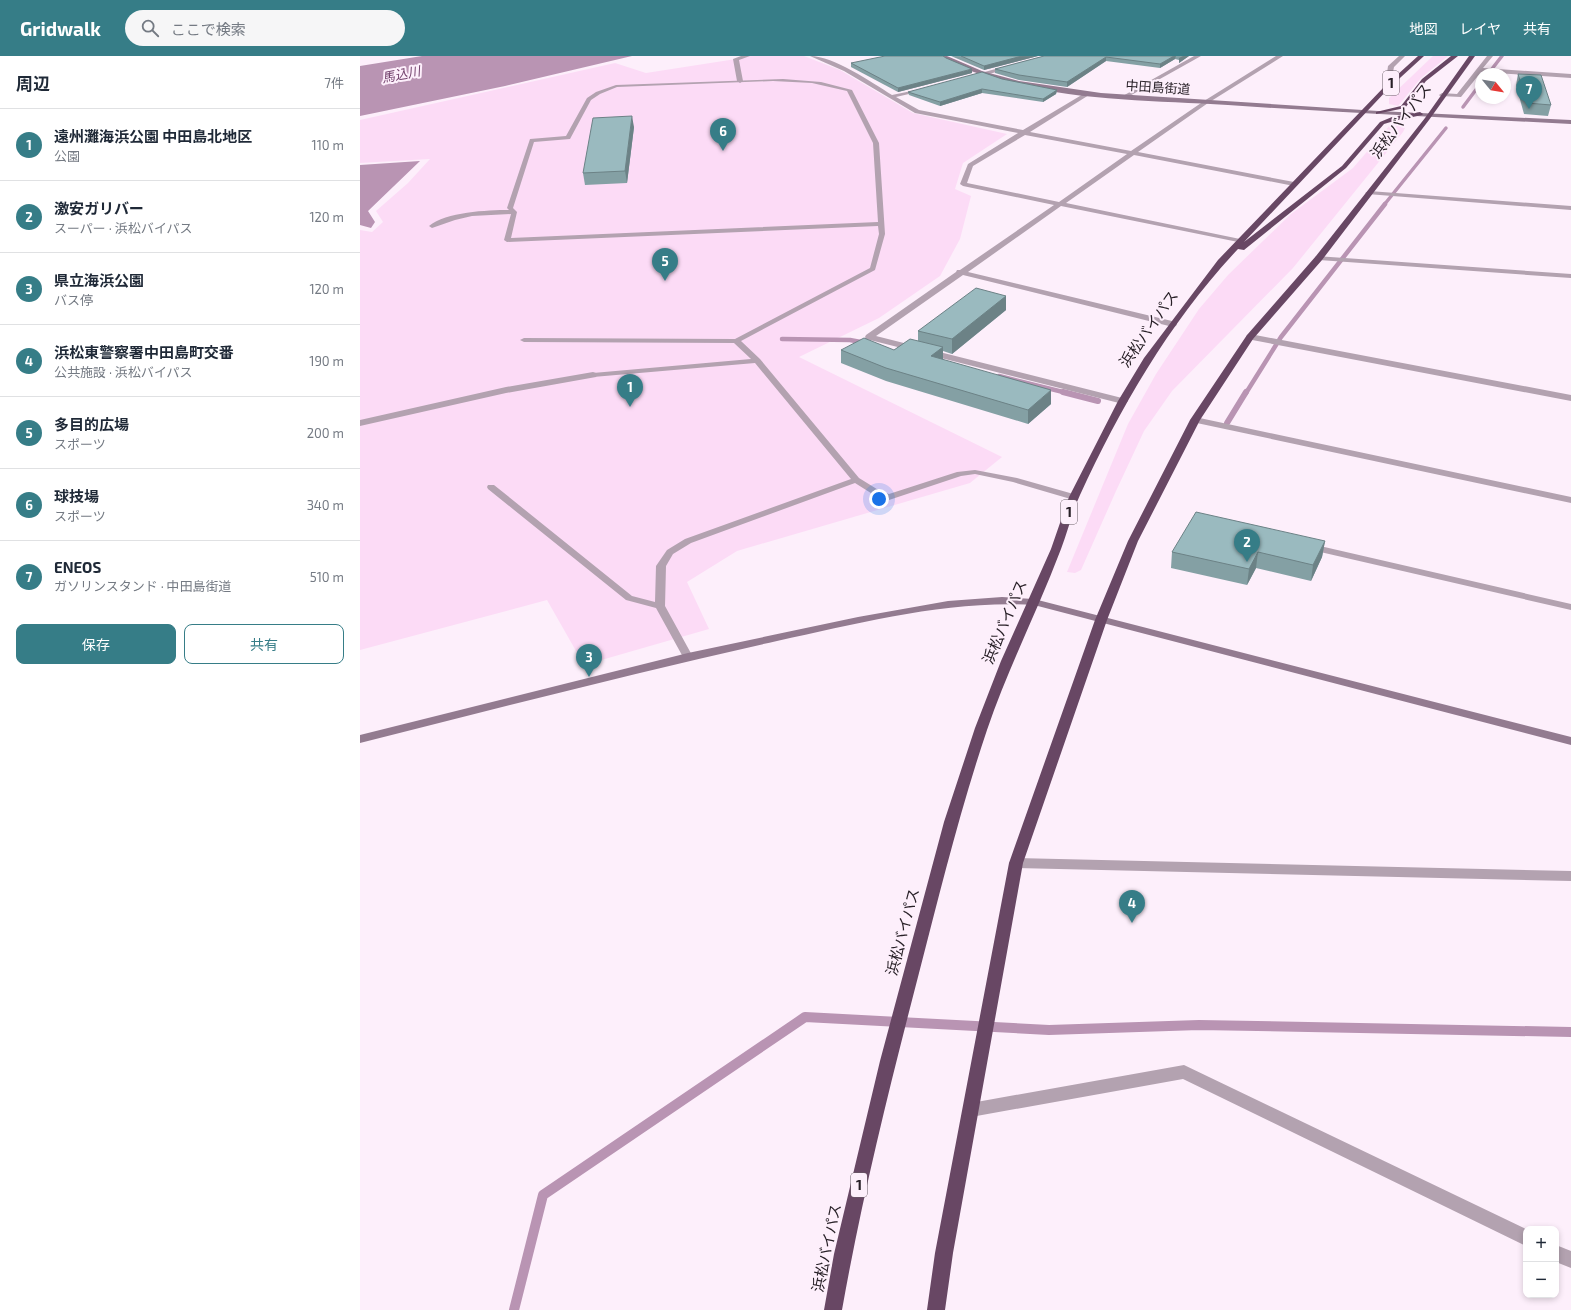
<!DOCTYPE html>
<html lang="ja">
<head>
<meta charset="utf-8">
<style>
  :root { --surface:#fff; --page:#f6f6f7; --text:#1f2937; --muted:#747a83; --line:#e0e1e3; --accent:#367d87 }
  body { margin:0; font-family:"Exo 2","Noto Sans JP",sans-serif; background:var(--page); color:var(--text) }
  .controls { position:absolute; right:12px; bottom:12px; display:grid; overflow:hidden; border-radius:8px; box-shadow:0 2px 6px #0003 }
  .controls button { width:36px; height:36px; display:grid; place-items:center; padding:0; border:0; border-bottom:1px solid var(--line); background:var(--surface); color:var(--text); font:20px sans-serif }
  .compass { position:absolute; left:1115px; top:12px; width:36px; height:36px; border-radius:50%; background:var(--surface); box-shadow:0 2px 6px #0003; rotate:120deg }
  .you { position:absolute; left:519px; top:443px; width:14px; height:14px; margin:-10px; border:3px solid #fff; border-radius:50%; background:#1a73e8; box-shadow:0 0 0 6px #1a73e833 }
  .badge { display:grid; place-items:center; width:26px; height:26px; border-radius:50%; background:var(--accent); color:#fff; font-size:13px; font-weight:700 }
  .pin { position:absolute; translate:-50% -33px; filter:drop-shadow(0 1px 2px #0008) }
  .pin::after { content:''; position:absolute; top:21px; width:14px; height:12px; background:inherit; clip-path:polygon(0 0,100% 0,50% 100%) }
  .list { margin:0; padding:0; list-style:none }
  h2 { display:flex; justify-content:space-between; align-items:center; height:52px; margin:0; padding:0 16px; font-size:17px }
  h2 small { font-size:13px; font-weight:400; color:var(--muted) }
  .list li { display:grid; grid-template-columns:26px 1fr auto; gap:12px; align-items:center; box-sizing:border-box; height:72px; padding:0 16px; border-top:1px solid var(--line) }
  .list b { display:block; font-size:15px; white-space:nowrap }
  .list p { margin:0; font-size:13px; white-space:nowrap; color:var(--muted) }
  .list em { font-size:13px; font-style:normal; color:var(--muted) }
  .actions { display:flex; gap:8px; padding:12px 16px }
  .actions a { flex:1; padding:9px 0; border:1px solid var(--accent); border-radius:8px; text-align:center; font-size:14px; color:var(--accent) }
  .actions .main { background:var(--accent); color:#fff }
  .icon { flex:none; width:22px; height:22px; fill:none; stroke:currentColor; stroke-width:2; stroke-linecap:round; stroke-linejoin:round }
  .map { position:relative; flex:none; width:1211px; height:1254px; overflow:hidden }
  header { display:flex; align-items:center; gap:24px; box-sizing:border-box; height:56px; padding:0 20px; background:var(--accent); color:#fff }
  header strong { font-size:19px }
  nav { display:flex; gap:22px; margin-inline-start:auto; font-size:14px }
  .search { width:280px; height:36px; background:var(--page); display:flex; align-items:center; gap:10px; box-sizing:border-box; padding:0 14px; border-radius:22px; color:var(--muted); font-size:15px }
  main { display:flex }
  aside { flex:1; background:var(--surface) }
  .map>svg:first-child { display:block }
  .green { fill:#fcdbf6 }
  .water { fill:#b994b3 }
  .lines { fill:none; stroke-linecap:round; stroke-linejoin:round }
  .stream-far3 { stroke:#b994b3; stroke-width:3.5 }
  .stream-far2 { stroke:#b994b3; stroke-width:4.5 }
  .stream-far1 { stroke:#b994b3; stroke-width:6 }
  .stream { stroke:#b994b3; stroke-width:10 }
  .lane { fill:#b3a2b0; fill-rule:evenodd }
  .street { fill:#b3a2b0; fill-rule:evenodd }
  .secondary { fill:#937b90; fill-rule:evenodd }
  .highway { fill:#684764; fill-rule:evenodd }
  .wall { fill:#84a0a4 }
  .shaded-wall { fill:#6c8286 }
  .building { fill:#9ababf; stroke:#6c8286 }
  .labels { text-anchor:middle; stroke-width:4; stroke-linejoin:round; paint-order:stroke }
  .far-water-label { font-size:13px; font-style:italic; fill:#72416c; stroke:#fdeffb }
  .far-street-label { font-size:13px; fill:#282027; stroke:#fdeffb }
  .shield { fill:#fdeffb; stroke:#685e67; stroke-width:1 }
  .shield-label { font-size:14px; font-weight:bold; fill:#282027 }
  .street-label { font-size:15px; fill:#282027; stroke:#fdeffb }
</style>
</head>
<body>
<header>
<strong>Gridwalk</strong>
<div class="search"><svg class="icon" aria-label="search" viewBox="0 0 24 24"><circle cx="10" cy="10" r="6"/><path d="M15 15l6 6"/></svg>ここで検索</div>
<nav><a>地図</a><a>レイヤ</a><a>共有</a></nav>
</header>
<main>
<aside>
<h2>周辺<small>7件</small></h2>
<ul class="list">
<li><span class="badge">1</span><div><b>遠州灘海浜公園 中田島北地区</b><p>公園</p></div><em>110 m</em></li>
<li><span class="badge">2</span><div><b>激安ガリバー</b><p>スーパー · 浜松バイパス</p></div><em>120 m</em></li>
<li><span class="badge">3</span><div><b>県立海浜公園</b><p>バス停</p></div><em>120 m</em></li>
<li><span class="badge">4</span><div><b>浜松東警察署中田島町交番</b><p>公共施設 · 浜松バイパス</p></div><em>190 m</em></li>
<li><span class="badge">5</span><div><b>多目的広場</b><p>スポーツ</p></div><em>200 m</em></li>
<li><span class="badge">6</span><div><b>球技場</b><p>スポーツ</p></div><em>340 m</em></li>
<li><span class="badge">7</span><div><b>ENEOS</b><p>ガソリンスタンド · 中田島街道</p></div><em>510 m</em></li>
</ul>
<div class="actions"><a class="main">保存</a><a>共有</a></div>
</aside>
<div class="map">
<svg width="1211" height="1254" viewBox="0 0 1211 1254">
  <rect width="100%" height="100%" fill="#fdeffb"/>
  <!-- green -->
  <g class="green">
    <path d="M387 0H444L480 14 553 57 647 78 603 107 595 133 611 140 600 183 580 220 519 262 439 301 642 401 610 427 377 495 327 526 349 573 224 609 187 544 0 594V174L12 176 23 166 16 155 48 127 70 103 0 107V64L255 7 286 17 376 3Z"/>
    <path d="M1073 0H1088L1061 22 1038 50 1029 48V42Z"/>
    <path d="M1030 69 1041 70 1045 72 1043 76 933 212 812 335 784 375 756 435 721 514 715 517 707 516 768 368 796 318 839 253 868 219 904 184 931 158 993 112Z"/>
  </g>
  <!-- water -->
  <g class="water">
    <path d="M62 0H272L145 30 0 60V10Z"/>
    <path d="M60 105 8 155 15 166 11 172 0 169V109Z"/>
  </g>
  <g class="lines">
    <!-- stream-far3 -->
    <g class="stream-far3">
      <path d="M1128 18 1142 0"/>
      <path d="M1103 51 1121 27"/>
      <path d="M1024 149 1086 72"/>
    </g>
    <!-- stream-far2 -->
    <g class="stream-far2">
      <path d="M422 283 490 284 506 287"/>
      <path d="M639 320 707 337"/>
      <path d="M886 337 921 281 1025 148"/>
    </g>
    <!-- stream-far1 -->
    <g class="stream-far1">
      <path d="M703 336 738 345"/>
      <path d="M867 367 886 336"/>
    </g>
    <!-- stream -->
    <path class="stream" d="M154 1254 183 1139 445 961 689 974 839 969 1211 976"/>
    <!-- lane -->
    <path class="lane" d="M423 23 461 26 492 34 519 87 525 178 515 214 381 285 400 303 499 422 520 435 529 438 597 416 615 414 657 422 717 439 718 441 714 444 653 426 615 418 601 420 529 444 514 439 495 427 331 487 313 498 306 510 305 550 333 601 328 604 323 601 296 552 266 544 128 433 127 431 128 429H134L272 540 295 546 296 510 307 494 325 483 491 423 395 307 233 321 229 319 233 317 391 303 374 287 164 286 160 284 164 282 375 283 510 212 519 178 518 170 147 186 144 184 151 158 112 160 95 164 72 172 69 170C86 156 127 154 149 154L147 152 170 83 206 80 227 42 236 36 256 29ZM413 25 452 27 487 35 513 87 518 166 151 182 157 156 153 152 174 86 210 83 231 44 240 38 257 31Z"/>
    <!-- street -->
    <g class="street">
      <path d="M381 0H390L379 4 383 25 380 27 377 25 373 3Z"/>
      <path d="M450 0C474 0 511 26 532 39L566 32V34L536 41 559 54 663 74 725 37H729V39L670 76 771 95 844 45 916 0H923L848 47 778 96 934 126 937 128 934 130 774 99 706 147 880 183 884 185 883 187 701 150 608 216 816 266 817 268 816 270 813 271 603 219 516 280 766 343 768 345 766 347 763 348 506 283 505 281 506 279 596 216 597 214H600L694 149 603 130 600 128 608 108 658 77 555 57 484 15ZM665 79 767 98 699 146 607 127 613 110Z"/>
      <path d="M834 0H841L766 42 761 41Z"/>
      <path d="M1039 0H1045L1034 11 1030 31 1025 32 1028 10Z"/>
      <path d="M1127 0H1133L1123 12 1211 18V22L1121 16 1101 41 1080 40 1079 39 1082 37 1097 38Z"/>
      <path d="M650 9 652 10V12L613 22 610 20Z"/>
      <path d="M1009 135 1211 150V154L1007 138 1005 137Z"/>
      <path d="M956 200 1211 218V222L959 204 955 202Z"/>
      <path d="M890 278 1211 339V345L887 283 886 281 887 279Z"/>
      <path d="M233 316 236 317 237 319 236 321 146 337 0 370V364L146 331Z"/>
      <path d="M835 361 1211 441V447L832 366 830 364Z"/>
      <path d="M947 487 1211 548V554L943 492 942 490 943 488Z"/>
      <path d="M656 802 1211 815V825L656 812 651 810 649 807 651 804Z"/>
      <path d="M824 1009 1166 1173V1190L823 1023 611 1061 605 1059 603 1054 605 1049 611 1047Z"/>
      <path d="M1196 1189 1211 1195V1212L1196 1206Z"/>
    </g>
    <!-- secondary -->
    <g class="secondary">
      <path d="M579 0H587L622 15 659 25 741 37 1018 55 1211 64V68C1097 62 982 57 868 49 783 44 692 45 611 15 601 11 588 7 579 0Z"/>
      <path d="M642 541 674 543 1211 681V689L674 549C587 544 501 567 417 585 277 616 139 652 0 687V679L328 597 498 561 588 545Z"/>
    </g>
    <!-- highway -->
    <g class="highway">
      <path d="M1058 0H1064L1029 32 884 186 982 110 1020 66 1032 61 1060 56 1063 58 1062 59 1034 65 1024 68 986 112 884 194 878 193C811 264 761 350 720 439 712 456 708 475 701 493 678 554 648 612 627 674 600 754 580 836 559 917 530 1029 502 1141 482 1254H464L474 1198 520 1005 584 766 615 672 641 605 691 493 709 441 758 345 784 302 858 204 1025 30Z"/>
      <path d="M1091 0H1098L1066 25 1045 52 1016 58V56L1041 50 1062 23Z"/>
      <path d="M1109 0H1115L1069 64 962 204 893 283 840 364 778 485 747 564 663 807 593 1197 585 1254H567L575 1197 649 807 735 564 768 485 830 364 887 279 956 200 1065 62Z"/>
    </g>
  </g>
  <!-- wall -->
  <g class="wall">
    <path d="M591 0H678L624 14Z"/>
    <path d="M684 0H829L819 7V4L815 3 800 12 746 5 707 31 659 24 635 17V13Z"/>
    <path d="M491 7 612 17 538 36 491 11Z"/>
    <path d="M1158 18 1191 49 1188 60 1164 58 1156 29Z"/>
    <path d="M642 23 697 34 696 38 683 46 622 37 580 50 549 39 548 36Z"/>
    <path d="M274 71 267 127 225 129 223 117Z"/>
    <path d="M646 240V254L592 298 583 295V304L691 348 668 368 526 325 481 307V294H534L558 285V275Z"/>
    <path d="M965 485 962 501 951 525 896 512 887 529 811 512 812 496Z"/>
  </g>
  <!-- shaded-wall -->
  <g class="shaded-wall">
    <path d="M662 0H678L624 14V10Z"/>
    <path d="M814 0H816L815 3 800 12V8Z"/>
    <path d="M823 0H829L819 7V2Z"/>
    <path d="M746 1V5L707 31V26Z"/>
    <path d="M612 13V17L538 36V32Z"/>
    <path d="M622 33V37L580 50V46Z"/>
    <path d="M697 34 696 38 683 46V43Z"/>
    <path d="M272 60 274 71 267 127 265 115Z"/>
    <path d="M646 240V254L592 298V283Z"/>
    <path d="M583 291V304L571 300Z"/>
    <path d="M691 334V348L668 368V354Z"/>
    <path d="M965 485 962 501 951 525 953 509Z"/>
    <path d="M898 496 896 512 887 529 889 513Z"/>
  </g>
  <!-- building -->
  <g class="building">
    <path d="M525 0H583L586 2 612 13 538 32 491 7Z"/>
    <path d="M601 0H662L624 10Z"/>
    <path d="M684 0H814L800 8 746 1 707 26 659 19 635 13Z"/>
    <path d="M622 16 642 23 697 34 683 43 622 33 580 46 548 36Z"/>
    <path d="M1158 18 1181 19 1191 49 1167 47Z"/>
    <path d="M272 60 265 115 223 117 233 62Z"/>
    <path d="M616 232 646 240 592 283 558 275Z"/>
    <path d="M504 282 534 294 550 283 583 291 571 300 691 334 668 354 526 312 481 294Z"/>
    <path d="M836 456 965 485 953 509 898 496 889 513 812 496Z"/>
  </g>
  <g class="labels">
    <!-- far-water labels -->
    <g class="far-water-label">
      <text transform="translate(41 18) rotate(-11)" y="5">馬込川</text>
    </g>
    <!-- far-street labels -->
    <g class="far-street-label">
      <text transform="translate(798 31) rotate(4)" y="5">中田島街道</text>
    </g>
    <!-- shield labels -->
    <g class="shield">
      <rect x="1023" y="15" width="16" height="24" rx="3"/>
      <rect x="701" y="444" width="16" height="24" rx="3"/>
      <rect x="491" y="1117" width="16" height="24" rx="3"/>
    </g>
    <g class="shield-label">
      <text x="1031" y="32">1</text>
      <text x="709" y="461">1</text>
      <text x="499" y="1134">1</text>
    </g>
    <!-- street labels -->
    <g class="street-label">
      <text transform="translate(1041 65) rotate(-53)" y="5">浜松バイパス</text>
      <text transform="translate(789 273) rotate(-55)" y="5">浜松バイパス</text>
      <text transform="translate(645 566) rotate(-67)" y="5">浜松バイパス</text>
      <text transform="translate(543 876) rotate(-75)" y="5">浜松バイパス</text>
      <text transform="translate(467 1192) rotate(-78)" y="5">浜松バイパス</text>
    </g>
  </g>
</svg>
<div class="controls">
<button>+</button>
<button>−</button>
</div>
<svg class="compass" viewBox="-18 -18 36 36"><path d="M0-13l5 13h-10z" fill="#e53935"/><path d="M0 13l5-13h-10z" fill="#747a83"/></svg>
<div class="you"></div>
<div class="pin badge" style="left:270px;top:351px">1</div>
<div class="pin badge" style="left:887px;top:506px">2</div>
<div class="pin badge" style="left:229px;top:621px">3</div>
<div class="pin badge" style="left:772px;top:867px">4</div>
<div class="pin badge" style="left:305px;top:225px">5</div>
<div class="pin badge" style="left:363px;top:95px">6</div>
<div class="pin badge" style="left:1169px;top:53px">7</div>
</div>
</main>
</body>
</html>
